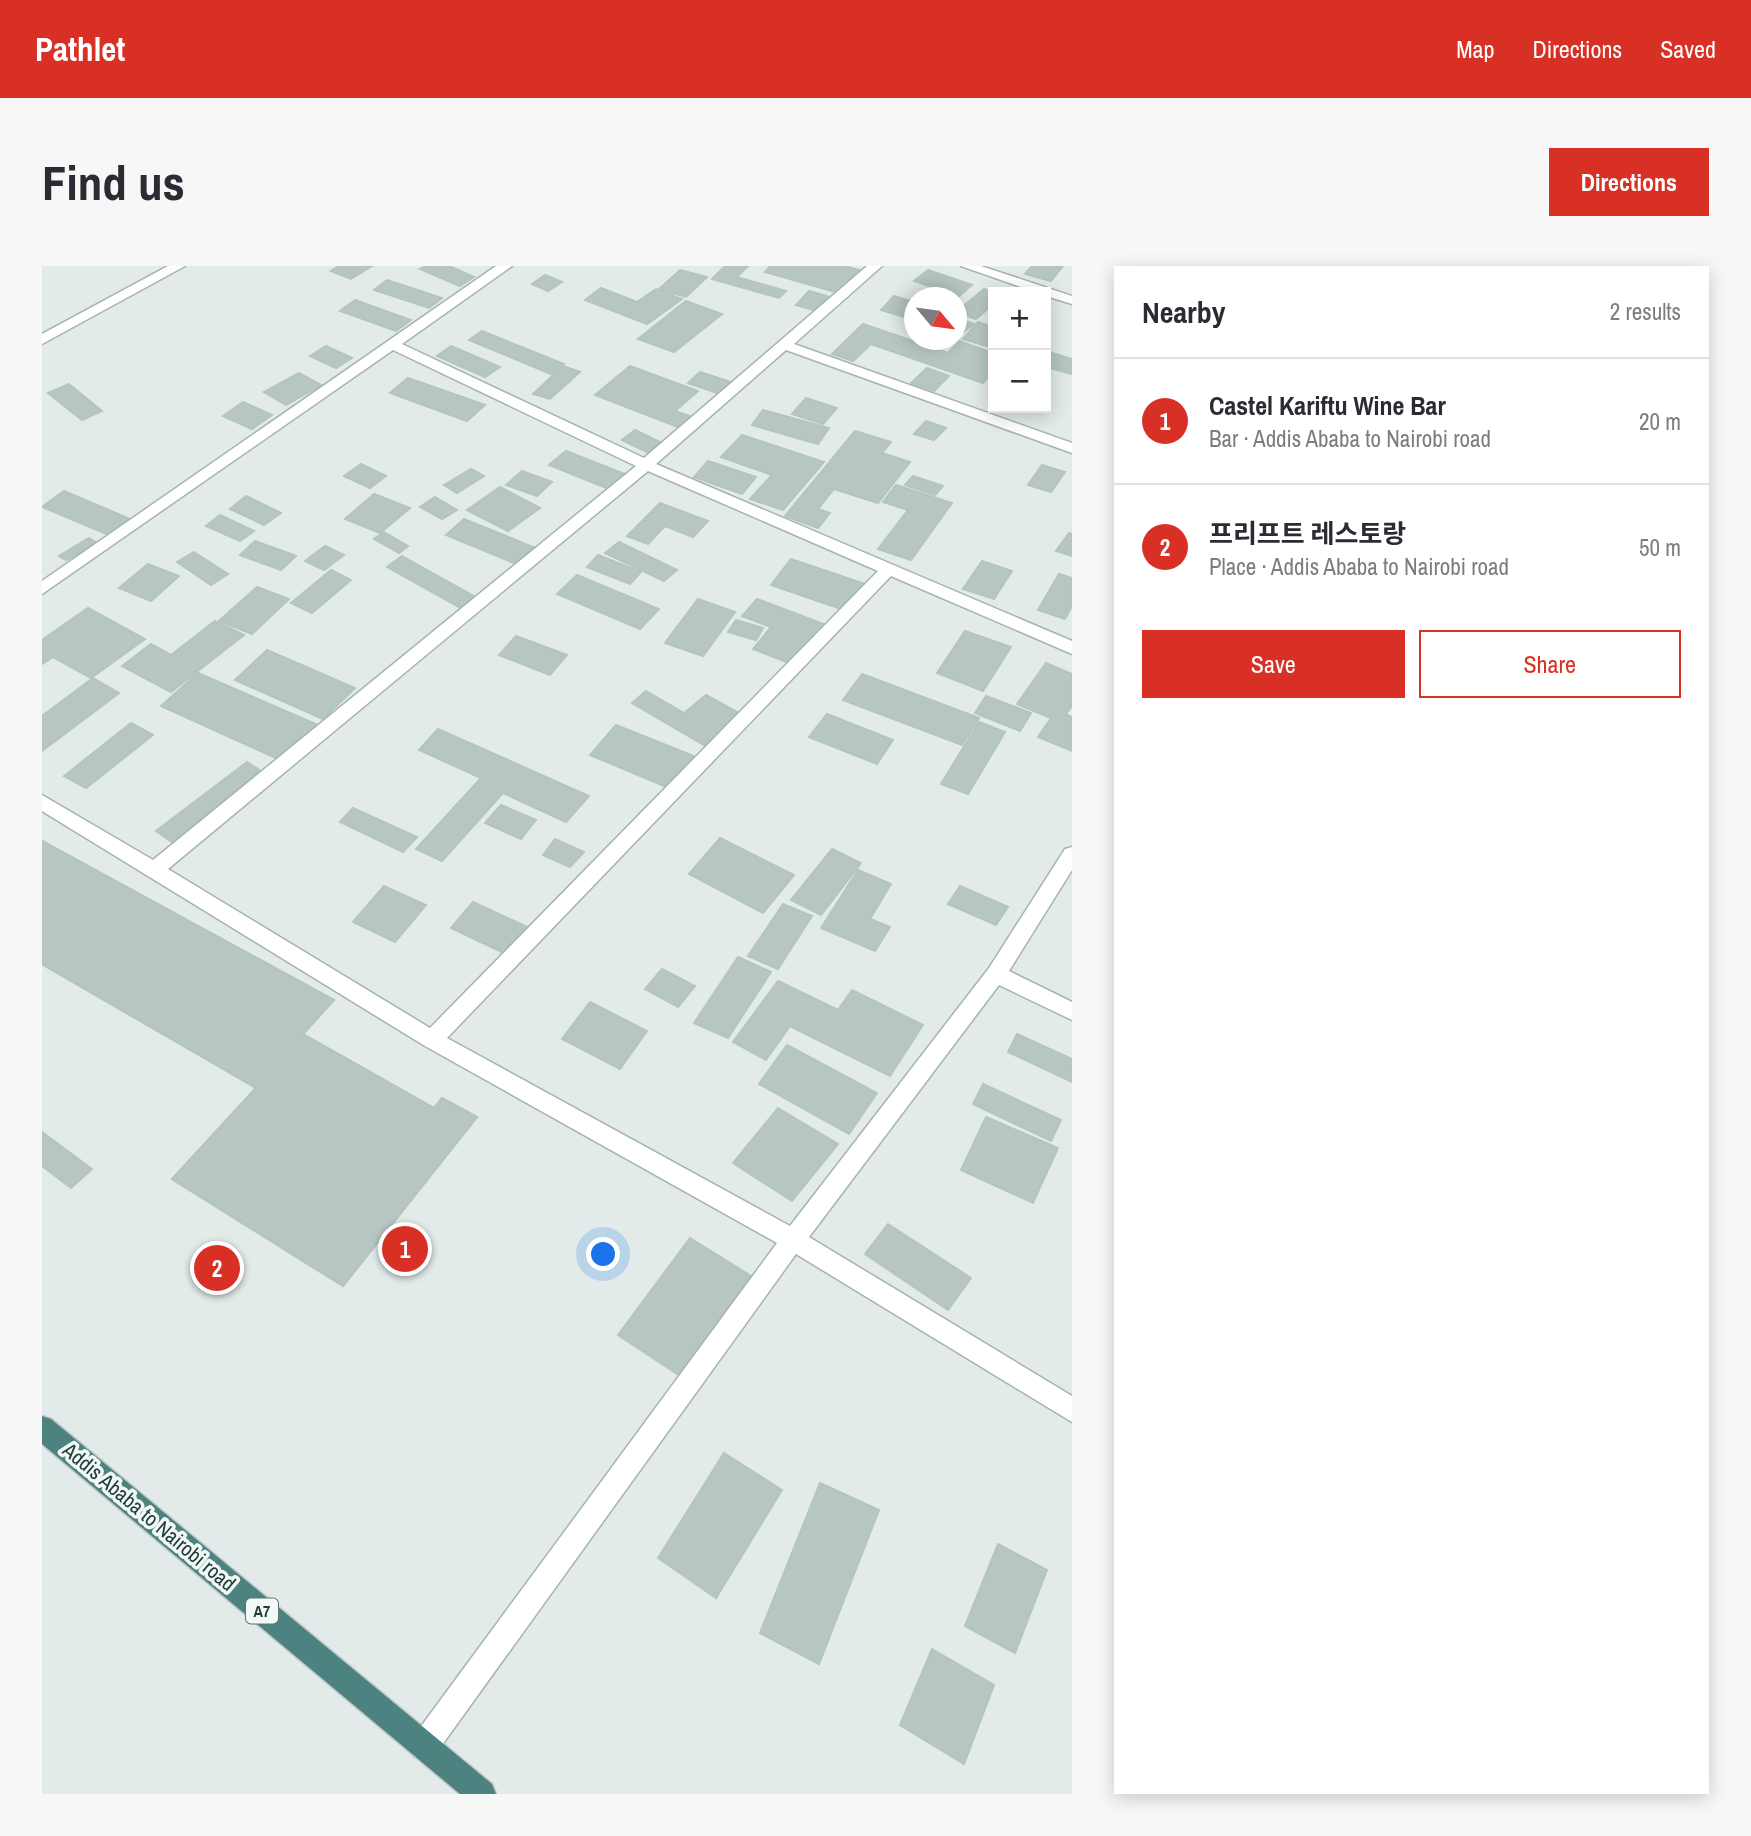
<!DOCTYPE html>
<html lang="en">
<head>
<meta charset="utf-8">
<style>
  :root { --surface:#fff; --page:#f7f7f7; --text:#2b2b33; --muted:#7c7c81; --line:#e1e1e2; --accent:#d93025 }
  body { margin:0; font-family:"Archivo Narrow","Noto Sans KR",sans-serif; background:var(--page); color:var(--text) }
  .controls { position:absolute; right:21px; top:21px; display:grid; overflow:hidden; border-radius:0px; box-shadow:0 4px 18px #0003 }
  .controls button { width:63px; height:63px; display:grid; place-items:center; padding:0; border:0; border-bottom:2px solid var(--line); background:var(--surface); color:var(--text); font:35px sans-serif }
  .compass { position:absolute; left:862px; top:21px; width:63px; height:63px; border-radius:50%; background:var(--surface); box-shadow:0 4px 18px #0003; rotate:119deg }
  .you { position:absolute; left:562px; top:989px; width:24px; height:24px; margin:-18px; border:5px solid #fff; border-radius:50%; background:#1a73e8; box-shadow:0 0 0 10px #1a73e833 }
  .badge { display:grid; place-items:center; width:46px; height:46px; border-radius:50%; background:var(--accent); color:#fff; font-size:23px; font-weight:700 }
  .pin { position:absolute; translate:-50% -50%; border:4px solid #fff; box-shadow:0 2px 7px #0006 }
  .list { margin:0; padding:0; list-style:none }
  h2 { display:flex; justify-content:space-between; align-items:center; height:91px; margin:0; padding:0 28px; font-size:30px }
  h2 small { font-size:23px; font-weight:400; color:var(--muted) }
  .list li { display:grid; grid-template-columns:46px 1fr auto; gap:21px; align-items:center; box-sizing:border-box; height:126px; padding:0 28px; border-top:2px solid var(--line) }
  .list b { display:block; font-size:26px; white-space:nowrap }
  .list p { margin:0; font-size:23px; white-space:nowrap; color:var(--muted) }
  .list em { font-size:23px; font-style:normal; color:var(--muted) }
  .actions { display:flex; gap:14px; padding:21px 28px }
  .actions a { flex:1; padding:16px 0; border:2px solid var(--accent); border-radius:0px; text-align:center; font-size:24px; color:var(--accent) }
  .actions .main { background:var(--accent); color:#fff }
  .map { position:relative; flex:none; width:1030px; height:1528px; overflow:hidden; border-radius:0px }
  header { display:flex; align-items:center; gap:42px; box-sizing:border-box; height:98px; padding:0 35px; background:var(--accent); color:#fff }
  header strong { font-size:33px }
  nav { display:flex; gap:38px; margin-inline-start:auto; font-size:24px }
  .intro { display:flex; align-items:center; justify-content:space-between; box-sizing:border-box; height:168px; padding:0 42px }
  h1 { margin:0; font-size:49px }
  .button { padding:18px 32px; border-radius:0px; background:var(--accent); color:#fff; font-size:24px; font-weight:700 }
  main { display:flex; gap:42px; padding:0 42px }
  aside { flex:1; background:var(--surface); border-radius:0px; box-shadow:0 4px 18px #0003 }
  .map>svg:first-child { display:block }
  .building { fill:#b7c6c2; stroke:#b4c5c1; stroke-width:2 }
  .lines { fill:none; stroke-linecap:round; stroke-linejoin:round }
  .minor-casing { stroke:#a5b3b1; stroke-width:3 }
  .tertiary-casing { stroke:#a5b3b1; stroke-width:3 }
  .trunk-casing { stroke:#c1c8c8; stroke-width:3 }
  .minor { fill:#fff; fill-rule:evenodd }
  .tertiary { fill:#fff; fill-rule:evenodd }
  .trunk { fill:#4c8381; fill-rule:evenodd }
  .labels { text-anchor:middle; stroke-width:7; stroke-linejoin:round; paint-order:stroke }
  .shield { fill:#f2f8f6; stroke:#607472; stroke-width:2 }
  .shield-label { font-size:16px; font-weight:bold; fill:#223c3a }
  .near-street-label { font-size:21px; fill:#223c3a; stroke:#f2f8f6 }
</style>
</head>
<body>
<header>
<strong>Pathlet</strong>
<nav><a>Map</a><a>Directions</a><a>Saved</a></nav>
</header>
<div class="intro"><h1>Find us</h1><a class="button">Directions</a></div>
<main>
<div class="map">
<svg width="1030" height="1528" viewBox="0 0 1030 1528">
  <rect width="100%" height="100%" fill="#e2ebe9"/>
  <!-- building -->
  <g class="building">
    <path d="M297 0H330L309 13 289 5Z"/>
    <path d="M384 0H407L432 11 418 20 378 3Z"/>
    <path d="M683 0H706L695 11 744 25 737 32 670 13Z"/>
    <path d="M728 0H802L817 4 797 27 723 6Z"/>
    <path d="M990 0H1021L1009 15 983 8Z"/>
    <path d="M638 4 665 11 644 31 617 23Z"/>
    <path d="M886 4 930 19 917 30 872 15Z"/>
    <path d="M503 9 520 16 506 25 490 18Z"/>
    <path d="M345 14 400 32 387 42 332 24Z"/>
    <path d="M559 22 595 36 614 23 640 33 605 58 543 34Z"/>
    <path d="M942 23 951 26V38L934 53 914 46Z"/>
    <path d="M767 25 788 31 775 45 754 39Z"/>
    <path d="M852 30 872 36V54L839 44Z"/>
    <path d="M313 34 369 54 354 65 298 45Z"/>
    <path d="M644 35 680 48 632 86 596 73Z"/>
    <path d="M914 52 932 58 915 71 914 70Z"/>
    <path d="M936 56 951 61V82L921 73Z"/>
    <path d="M821 58 906 87 917 75 951 87V106L941 117 829 78 811 95 790 88Z"/>
    <path d="M440 65 522 98 509 108 427 74Z"/>
    <path d="M284 80 310 92 294 102 268 90Z"/>
    <path d="M409 80 458 101 443 111 395 90Z"/>
    <path d="M1004 85 1030 93V108L1004 101Z"/>
    <path d="M521 100 538 106 508 133 491 128Z"/>
    <path d="M588 100 656 125 633 145 653 152 641 163 553 129Z"/>
    <path d="M885 102 907 110 892 125 869 117Z"/>
    <path d="M658 106 695 118 684 130 646 117Z"/>
    <path d="M257 107 279 119 244 139 222 126Z"/>
    <path d="M366 112 443 139 425 155 348 127Z"/>
    <path d="M27 118 60 145 40 154 6 127Z"/>
    <path d="M764 132 795 142 781 158 750 148Z"/>
    <path d="M201 136 230 149 210 163 181 150Z"/>
    <path d="M721 144 787 162 776 178 710 159Z"/>
    <path d="M884 155 904 162 892 174 872 168Z"/>
    <path d="M593 164 622 178 609 188 580 174Z"/>
    <path d="M813 165 849 176 840 187 868 196 836 237 792 223 776 243 788 247 776 262 743 250Z"/>
    <path d="M700 169 782 196 741 244 708 233 730 209 679 191Z"/>
    <path d="M524 185 583 208 567 223 507 199Z"/>
    <path d="M666 195 714 211 700 228 652 211Z"/>
    <path d="M319 198 344 210 328 222 302 210Z"/>
    <path d="M1000 199 1023 206 1009 226 986 219Z"/>
    <path d="M429 203 442 210 415 227 402 219Z"/>
    <path d="M480 205 510 216 495 230 464 219Z"/>
    <path d="M871 210 901 220 893 229 863 219Z"/>
    <path d="M854 219 910 237 869 294 836 283 866 244 841 236Z"/>
    <path d="M458 221 498 242 466 265 425 244Z"/>
    <path d="M22 225 88 253 67 269 0 241Z"/>
    <path d="M332 228 368 242 338 267 303 253Z"/>
    <path d="M204 230 239 247 222 259 188 243Z"/>
    <path d="M393 231 415 244 400 253 378 241Z"/>
    <path d="M618 237 666 255 651 271 623 260 606 278 585 270Z"/>
    <path d="M178 249 212 265 198 275 164 260Z"/>
    <path d="M422 253 496 283 479 300 404 269Z"/>
    <path d="M342 266 366 280 357 287 332 273Z"/>
    <path d="M1027 267 1030 268V290L1014 285Z"/>
    <path d="M47 272 55 277 24 294 17 290Z"/>
    <path d="M213 275 254 290 239 304 198 289Z"/>
    <path d="M577 276 635 304 622 315 563 287Z"/>
    <path d="M283 280 302 289 282 304 263 295Z"/>
    <path d="M152 286 186 308 169 319 135 296Z"/>
    <path d="M556 289 599 306 588 318 545 301Z"/>
    <path d="M360 290 439 334 424 345 345 301Z"/>
    <path d="M749 293 823 318 805 345 729 319Z"/>
    <path d="M940 295 970 305 952 333 921 323Z"/>
    <path d="M106 298 137 310 109 335 77 322Z"/>
    <path d="M289 304 309 314 270 347 249 337Z"/>
    <path d="M1017 308 1030 312V340L1023 353 996 344Z"/>
    <path d="M535 309 617 343 598 363 515 328Z"/>
    <path d="M215 321 247 333 210 368 177 355Z"/>
    <path d="M656 333 693 346 661 390 623 377Z"/>
    <path d="M715 333 784 359 752 399 711 383 729 361 700 350Z"/>
    <path d="M46 342 103 373 49 412 11 391 0 398V374Z"/>
    <path d="M694 354 721 362 714 374 686 366Z"/>
    <path d="M173 355 202 369 129 426 80 400 109 378 129 389Z"/>
    <path d="M923 365 969 381 941 425 895 407Z"/>
    <path d="M474 370 525 389 508 409 457 389Z"/>
    <path d="M225 384 313 422 281 453 193 414Z"/>
    <path d="M1004 397 1030 408V440L1024 448 1030 451V485L996 471 1009 452 975 438Z"/>
    <path d="M156 407 283 462 247 498 119 440Z"/>
    <path d="M820 408 937 452 920 479 801 434Z"/>
    <path d="M51 412 77 427 0 485V450Z"/>
    <path d="M604 425 642 447 664 429 704 451 667 482 590 437Z"/>
    <path d="M944 430 989 447 978 465 933 447Z"/>
    <path d="M785 448 851 474 835 498 767 471Z"/>
    <path d="M937 456 963 466 926 528 899 518Z"/>
    <path d="M89 457 111 469 44 522 22 510Z"/>
    <path d="M574 459 659 493 634 525 548 489Z"/>
    <path d="M396 463 547 530 524 556 461 527 400 595 374 583 439 512 377 484Z"/>
    <path d="M205 496 228 511 137 581 114 565Z"/>
    <path d="M459 539 494 554 479 573 443 557Z"/>
    <path d="M311 542 375 571 361 586 298 556Z"/>
    <path d="M678 572 752 609 721 647 647 608Z"/>
    <path d="M513 573 542 586 528 601 501 589Z"/>
    <path d="M0 575 292 734 261 768 392 842 400 832 435 851 301 1020 130 913 214 822 0 698Z"/>
    <path d="M0 575 292 734 261 768 392 842 400 832 435 851 301 1020 130 913 214 822 0 698Z"/>
    <path d="M790 583 819 597 779 649 749 634Z"/>
    <path d="M816 604 849 618 828 653 848 661 833 685 779 662Z"/>
    <path d="M342 620 384 639 353 676 311 656Z"/>
    <path d="M918 620 966 641 954 659 906 638Z"/>
    <path d="M431 636 496 666 474 693 409 662Z"/>
    <path d="M741 638 770 650 736 703 706 690Z"/>
    <path d="M696 691 729 706 686 772 652 757Z"/>
    <path d="M620 703 653 720 636 741 603 723Z"/>
    <path d="M736 715 796 744 810 724 881 759 848 810 748 760 724 794 691 776Z"/>
    <path d="M548 736 605 765 578 803 520 773Z"/>
    <path d="M975 768 1030 793V816L966 786Z"/>
    <path d="M745 779 835 827 807 868 717 818Z"/>
    <path d="M941 818 1019 854 1009 875 931 838Z"/>
    <path d="M736 842 796 878 750 935 691 897Z"/>
    <path d="M944 851 1016 882 991 937 919 904Z"/>
    <path d="M0 866 50 903 29 922 0 900Z"/>
    <path d="M846 958 929 1012 906 1044 823 988Z"/>
    <path d="M648 972 709 1010 638 1110 576 1069Z"/>
    <path d="M682 1187 740 1224 674 1332 616 1292Z"/>
    <path d="M778 1217 837 1244 777 1398 718 1367Z"/>
    <path d="M956 1278 1005 1304 973 1387 923 1360Z"/>
    <path d="M890 1383 952 1419 922 1498 858 1459Z"/>
  </g>
  <g class="lines">
    <!-- minor casing -->
    <g class="minor-casing">
      <g id="minor">
        <path d="M454 0H470L360 78 602 192 825 0H840L752 78 1030 177V187L744 84 614 198 1030 375V388L849 310 405 772 748 960 947 702 1023 583 1030 581V604L967 705 1030 736V754L957 719 767 971 1030 1130V1156L754 988 392 1490 382 1494 372 1490 368 1480 372 1470 735 977 383 780 0 545V529L111 594 594 200 351 84 0 328V315ZM606 205 836 305 388 762 126 603Z"/>
        <path d="M919 0H939L1030 30V38L1004 30V26H993Z"/>
      </g>
    </g>
    <!-- tertiary casing -->
    <g class="tertiary-casing">
      <path id="tertiary" d="M126 0H143L0 78V68Z"/>
    </g>
    <!-- trunk casing -->
    <g class="trunk-casing">
      <path id="trunk" d="M0 1150 9 1153 450 1518 454 1528H418L0 1178Z"/>
    </g>
    <!-- minor -->
    <use href="#minor" class="minor"/>
    <!-- tertiary -->
    <use href="#tertiary" class="tertiary"/>
    <!-- trunk -->
    <use href="#trunk" class="trunk"/>
  </g>
  <g class="labels">
    <!-- shield labels -->
    <rect class="shield" x="204" y="1332.5" width="32" height="25" rx="5"/>
    <g class="shield-label">
      <text x="220" y="1351">A7</text>
    </g>
    <!-- near-street labels -->
    <g class="near-street-label">
      <text transform="translate(107 1251) rotate(40)" y="7">Addis Ababa to Nairobi road</text>
    </g>
  </g>
</svg>
<div class="controls">
<button>+</button>
<button>−</button>
</div>
<svg class="compass" viewBox="-18 -18 36 36"><path d="M0-13l5 13h-10z" fill="#e53935"/><path d="M0 13l5-13h-10z" fill="#7c7c81"/></svg>
<div class="you"></div>
<div class="pin badge" style="left:363px;top:983px">1</div>
<div class="pin badge" style="left:175px;top:1002px">2</div>
</div>
<aside>
<h2>Nearby<small>2 results</small></h2>
<ul class="list">
<li><span class="badge">1</span><div><b>Castel Kariftu Wine Bar</b><p>Bar · Addis Ababa to Nairobi road</p></div><em>20 m</em></li>
<li><span class="badge">2</span><div><b>프리프트 레스토랑</b><p>Place · Addis Ababa to Nairobi road</p></div><em>50 m</em></li>
</ul>
<div class="actions"><a class="main">Save</a><a>Share</a></div>
</aside>
</main>
</body>
</html>
